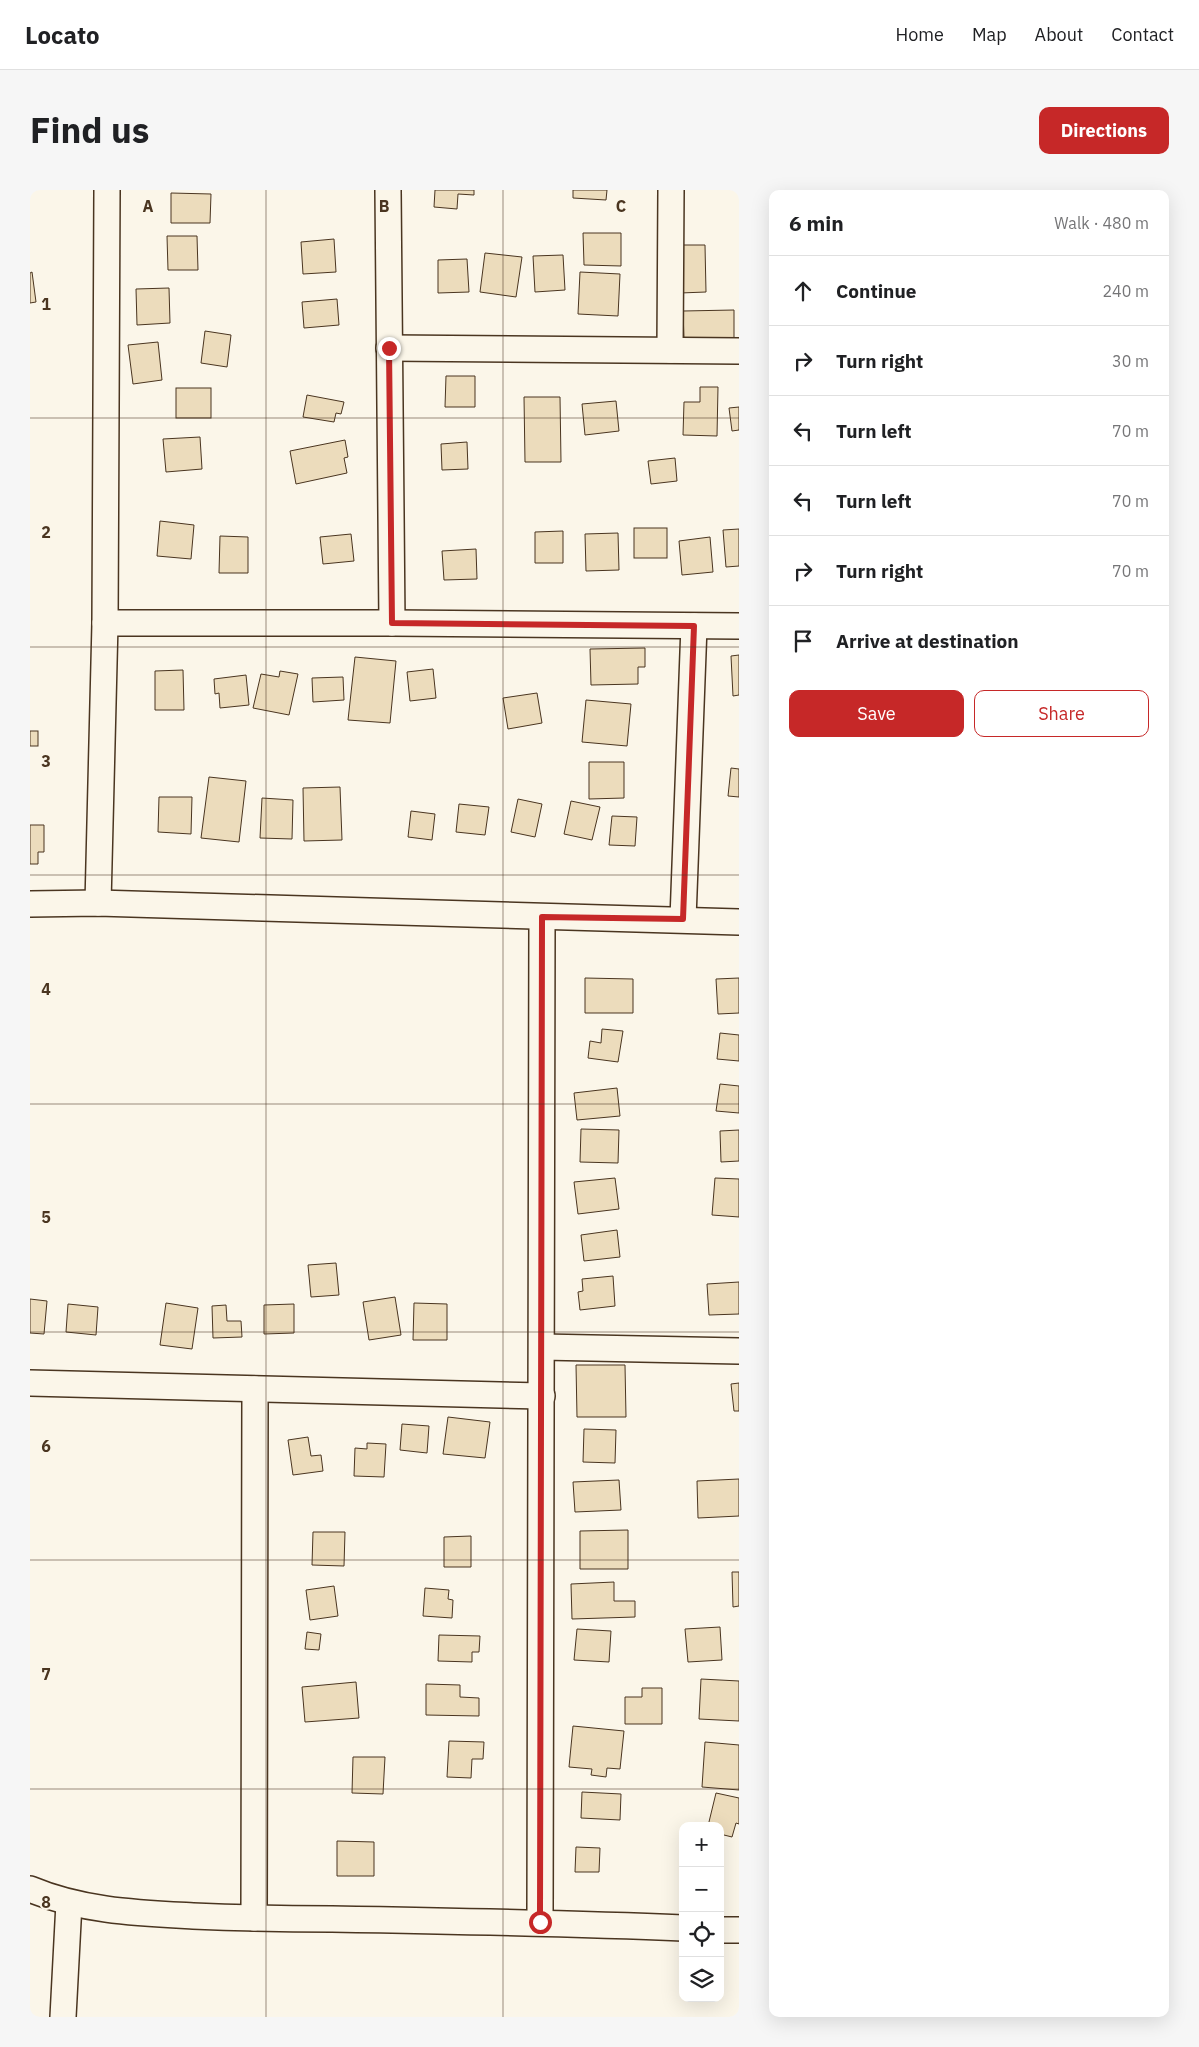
<!DOCTYPE html>
<html lang="en">
<head>
<meta charset="utf-8">
<style>
  :root { --surface:#fff; --page:#f6f6f6; --text:#202124; --muted:#757577; --line:#e0e0e0; --accent:#c62828 }
  body { margin:0; font-family:"IBM Plex Sans",sans-serif; background:var(--page); color:var(--text) }
  .controls { position:absolute; right:15px; bottom:15px; display:grid; overflow:hidden; border-radius:10px; box-shadow:0 5px 20px #0002 }
  .controls button { width:45px; height:45px; display:grid; place-items:center; padding:0; border:0; border-bottom:1px solid var(--line); background:var(--surface); color:var(--text); font:25px sans-serif }
  .stop { position:absolute; width:15px; height:15px; margin:-11px; border:4px solid #c62828; border-radius:50%; background:#fff }
  .stop.end { background:#c62828; border-color:#fff; box-shadow:0 1px 5px #0008 }
  .list { margin:0; padding:0; list-style:none }
  h2 { display:flex; justify-content:space-between; align-items:center; height:65px; margin:0; padding:0 20px; font-size:21px }
  h2 small { font-size:16px; font-weight:400; color:var(--muted) }
  .list li { display:grid; grid-template-columns:32px 1fr auto; gap:15px; align-items:center; box-sizing:border-box; height:70px; padding:0 20px; border-top:1px solid var(--line) }
  .list b { display:block; font-size:19px; white-space:nowrap }
  .list em { font-size:16px; font-style:normal; color:var(--muted) }
  .actions { display:flex; gap:10px; padding:15px 20px }
  .actions a { flex:1; padding:11px 0; border:1px solid var(--accent); border-radius:10px; text-align:center; font-size:18px; color:var(--accent) }
  .actions .main { background:var(--accent); color:#fff }
  .icon { flex:none; width:28px; height:28px; fill:none; stroke:currentColor; stroke-width:2; stroke-linecap:round; stroke-linejoin:round }
  .map { position:relative; flex:none; width:709px; height:1827px; overflow:hidden; border-radius:10px }
  header { display:flex; align-items:center; gap:30px; box-sizing:border-box; height:70px; padding:0 25px; background:var(--surface); border-bottom:1px solid var(--line) }
  header strong { font-size:24px }
  nav { display:flex; gap:28px; margin-inline-start:auto; font-size:18px }
  .intro { display:flex; align-items:center; justify-content:space-between; box-sizing:border-box; height:120px; padding:0 30px }
  h1 { margin:0; font-size:35px }
  .button { padding:12px 22px; border-radius:10px; background:var(--accent); color:#fff; font-size:18px; font-weight:700 }
  main { display:flex; gap:30px; padding:0 30px }
  aside { flex:1; background:var(--surface); border-radius:10px; box-shadow:0 5px 20px #0002 }
  .map>svg:first-child { display:block }
  .building { fill:#ecdcbc; stroke:#4a3520 }
  .lines { fill:none; stroke-linecap:round; stroke-linejoin:round }
  .street-casing { stroke:#4a3520; stroke-width:28 }
  .street { stroke:#fbf6e9; stroke-width:25 }
  .route { stroke:#c62828; stroke-width:6 }
  .grid { fill:none; stroke:#4a3520; stroke-width:1; stroke-opacity:0.55 }
  .grid-label { font-size:16px; text-anchor:middle; font-weight:bold; fill:#4a3520; stroke:#fbf6e9; stroke-width:4; stroke-linejoin:round; paint-order:stroke }
</style>
</head>
<body>
<header>
<strong>Locato</strong>
<nav><a>Home</a><a>Map</a><a>About</a><a>Contact</a></nav>
</header>
<div class="intro"><h1>Find us</h1><a class="button">Directions</a></div>
<main>
<div class="map">
<svg width="709" height="1827" viewBox="0 0 709 1827">
  <rect width="100%" height="100%" fill="#fbf6e9"/>
  <!-- building -->
  <g class="building">
    <path d="M405 0H444V5L428 4 427 19 404 17Z"/>
    <path d="M543 0H577L576 10 543 8Z"/>
    <path d="M141 3 181 4 180 33H141Z"/>
    <path d="M553 43H591V76L554 75Z"/>
    <path d="M137 46H167L168 80H138Z"/>
    <path d="M304 49 306 82 273 84 271 52Z"/>
    <path d="M649 55H675L676 102 650 103Z"/>
    <path d="M455 63 492 67 486 107 450 102Z"/>
    <path d="M533 65 535 100 505 102 503 66Z"/>
    <path d="M437 69 439 102 408 103V70Z"/>
    <path d="M2 82 6 112 0 113V83Z"/>
    <path d="M550 82 590 84 588 126 548 124Z"/>
    <path d="M139 98 140 133 107 135 106 99Z"/>
    <path d="M307 109 309 135 274 138 272 112Z"/>
    <path d="M704 120V148L654 149 653 121Z"/>
    <path d="M175 141 201 145 197 177 171 173Z"/>
    <path d="M128 152 132 190 103 194 98 155Z"/>
    <path d="M416 186H445V217H415Z"/>
    <path d="M670 197H688L687 246 653 245 654 212H670Z"/>
    <rect x="146" y="198" width="35" height="30"/>
    <path d="M277 205 314 212 311 224 306 223 304 232 273 227Z"/>
    <path d="M494 207H530L531 272H495Z"/>
    <path d="M586 211 589 241 555 245 552 214Z"/>
    <path d="M709 217V240L702 241 699 218Z"/>
    <path d="M170 247 172 279 136 282 133 249Z"/>
    <path d="M315 250 318 267 314 268 317 283 266 294 260 261Z"/>
    <path d="M437 252 438 279 412 280 411 254Z"/>
    <path d="M645 268 647 291 621 294 618 271Z"/>
    <path d="M130 331 164 335 161 369 127 366Z"/>
    <rect x="604" y="338" width="33" height="30"/>
    <path d="M709 339V376L696 377 693 340Z"/>
    <path d="M533 341V373H505V342Z"/>
    <path d="M588 343 589 380 556 381 555 344Z"/>
    <path d="M321 344 324 371 293 374 290 347Z"/>
    <path d="M190 346 218 347V383H189Z"/>
    <path d="M680 347 683 382 652 385 649 351Z"/>
    <path d="M446 359 447 389 414 390 412 361Z"/>
    <path d="M615 458V477H608V494L561 495 560 459Z"/>
    <path d="M709 465V505L703 506 701 466Z"/>
    <path d="M325 467 366 471 360 533 318 530Z"/>
    <path d="M403 479 406 508 380 511 377 482Z"/>
    <path d="M153 480 154 520H125V481Z"/>
    <path d="M250 481 268 484 259 525 223 518 231 484 249 487Z"/>
    <path d="M216 485 219 515 190 518 189 503 185 504 184 489Z"/>
    <path d="M313 487 314 510 283 512 282 488Z"/>
    <path d="M507 503 512 533 478 539 473 508Z"/>
    <path d="M556 510 601 514 597 556 552 552Z"/>
    <rect x="0" y="541" width="8" height="15"/>
    <path d="M559 572H594V608L559 609Z"/>
    <path d="M701 578 709 579V607L698 606Z"/>
    <path d="M179 587 216 591 209 652 171 648Z"/>
    <path d="M310 597 312 650 274 651 273 598Z"/>
    <path d="M129 607H162L161 644 128 642Z"/>
    <path d="M232 608 263 610 262 649 230 648Z"/>
    <path d="M488 609 512 614 505 647 481 642Z"/>
    <path d="M541 611 570 617 562 650 534 644Z"/>
    <path d="M429 614 459 617 455 645 426 642Z"/>
    <path d="M381 621 405 624 402 650 378 647Z"/>
    <path d="M582 626 607 627 605 656 579 655Z"/>
    <path d="M0 635H14V662H8V674H0Z"/>
    <path d="M555 788 603 789V823H555Z"/>
    <path d="M709 788V823L688 824 686 789Z"/>
    <path d="M572 839 593 841 588 872 558 868 560 851 571 853Z"/>
    <path d="M690 843 709 845V871L687 869Z"/>
    <path d="M690 894 709 896V923L686 921Z"/>
    <path d="M587 898 590 926 547 930 544 903Z"/>
    <path d="M551 939 589 940 588 973 550 972Z"/>
    <path d="M709 940V971L691 972 690 941Z"/>
    <path d="M585 988 589 1019 548 1024 544 992Z"/>
    <path d="M685 988 709 989V1027L682 1025Z"/>
    <path d="M587 1040 590 1067 554 1071 551 1045Z"/>
    <path d="M306 1073 309 1105 281 1107 278 1075Z"/>
    <path d="M583 1086 585 1116 550 1120 548 1102 553 1101 552 1089Z"/>
    <path d="M709 1092V1124L679 1125 677 1094Z"/>
    <path d="M365 1107 371 1145 339 1150 333 1112Z"/>
    <path d="M0 1109 17 1111 14 1144 0 1143Z"/>
    <path d="M136 1113 168 1118 162 1159 130 1155Z"/>
    <path d="M384 1113 417 1114V1150H383Z"/>
    <path d="M38 1114 68 1117 66 1145 36 1142Z"/>
    <path d="M264 1114V1143L234 1144V1115Z"/>
    <path d="M196 1115 197 1131H211L212 1147 183 1148 182 1116Z"/>
    <path d="M546 1175H595L596 1227H547Z"/>
    <path d="M709 1193V1221H704L701 1194Z"/>
    <path d="M418 1227 460 1232 455 1268 413 1264Z"/>
    <path d="M372 1234 399 1236 397 1263 370 1260Z"/>
    <path d="M554 1239 586 1240 585 1273 553 1272Z"/>
    <path d="M278 1247 281 1266 291 1265 293 1281 263 1285 258 1250Z"/>
    <path d="M337 1253 356 1254 354 1287 324 1286 325 1258 337 1259Z"/>
    <path d="M709 1289V1326L668 1328 667 1291Z"/>
    <path d="M589 1290 591 1320 545 1322 543 1292Z"/>
    <path d="M598 1340V1379H550V1341Z"/>
    <path d="M283 1342H315L314 1376 282 1375Z"/>
    <path d="M441 1346V1377H414V1347Z"/>
    <path d="M702 1382H709V1416L703 1417Z"/>
    <path d="M584 1392V1411H605V1427L542 1429 541 1394Z"/>
    <path d="M304 1396 308 1426 280 1430 276 1400Z"/>
    <path d="M395 1398 419 1400 418 1409 423 1410 422 1428 393 1426Z"/>
    <path d="M690 1437 692 1470 658 1472 655 1439Z"/>
    <path d="M547 1439 581 1441 579 1472 544 1470Z"/>
    <path d="M277 1442 291 1444 289 1460 275 1459Z"/>
    <path d="M409 1445 450 1446 449 1462H442V1472L408 1471Z"/>
    <path d="M671 1489 709 1491V1531L669 1529Z"/>
    <path d="M326 1492 329 1528 275 1532 272 1497Z"/>
    <path d="M396 1494 430 1495V1507L449 1508V1526L396 1525Z"/>
    <path d="M612 1498H632V1534H595V1507H612Z"/>
    <path d="M543 1536 594 1541 590 1579 577 1578 576 1587 561 1585 562 1579 539 1577Z"/>
    <path d="M419 1551 454 1552 453 1569H442L441 1588 417 1587Z"/>
    <path d="M675 1552 709 1555V1600L672 1597Z"/>
    <path d="M323 1567H355L353 1604 322 1603Z"/>
    <path d="M552 1602 591 1604 590 1630 551 1628Z"/>
    <path d="M686 1603 709 1608V1634L706 1633 702 1647 690 1644V1636H678Z"/>
    <path d="M307 1651 344 1652V1686H307Z"/>
    <path d="M546 1657 570 1658 569 1682H545Z"/>
  </g>
  <g class="lines">
    <!-- street casing -->
    <g class="street-casing">
      <g id="street">
        <path d="M359 158 709 161"/>
        <path d="M640 160 641 0"/>
        <path d="M75 433H362L358 0"/>
        <path d="M362 433 709 436"/>
        <path d="M68 713 75 433 77 0"/>
        <path d="M0 714 68 713 709 732"/>
        <path d="M653 729 664 436"/>
        <path d="M512 1157 709 1161"/>
        <path d="M0 1193 512 1206"/>
        <path d="M0 1699C52 1721 107 1723 163 1726 209 1728 256 1729 302 1729 419 1731 536 1733 653 1738"/>
        <path d="M224 1728 225 1199"/>
        <path d="M510 1732 512 727"/>
        <path d="M690 1740H709"/>
        <path d="M33 1827 39 1713"/>
      </g>
    </g>
    <!-- street -->
    <use href="#street" class="street"/>
  </g>
  <g class="lines">
    <!-- route -->
    <path class="route" d="M359 158 362 433 664 436 653 729 512 727 510 1732"/>
  </g>
  <!-- grid -->
  <path class="grid" d="M236 0V1827M473 0V1827M0 228H709M0 457H709M0 685H709M0 914H709M0 1142H709M0 1370H709M0 1599H709"/>
  <g class="grid-label">
    <text x="118" y="22">A</text>
    <text x="354" y="22">B</text>
    <text x="591" y="22">C</text>
    <text x="16" y="120">1</text>
    <text x="16" y="348">2</text>
    <text x="16" y="577">3</text>
    <text x="16" y="805">4</text>
    <text x="16" y="1033">5</text>
    <text x="16" y="1262">6</text>
    <text x="16" y="1490">7</text>
    <text x="16" y="1718">8</text>
  </g>
</svg>
<div class="controls">
<button>+</button>
<button>−</button>
<button><svg class="icon" aria-label="locate" viewBox="0 0 24 24"><circle cx="12" cy="12" r="6"/><path d="M12 2v4M12 18v4M2 12h4M18 12h4"/></svg></button>
<button><svg class="icon" aria-label="layers" viewBox="0 0 24 24"><path d="M12 4l9 5-9 5-9-5zM3 14l9 5 9-5"/></svg></button>
</div>
<div class="stop" style="left:510px;top:1732px"></div>
<div class="stop end" style="left:359px;top:158px"></div>
</div>
<aside>
<h2>6 min<small>Walk · 480 m</small></h2>
<ul class="list">
<li><svg class="icon" aria-label="ahead" viewBox="0 0 24 24"><path d="M12 20V5M6 11l6-6 6 6"/></svg><div><b>Continue</b></div><em>240 m</em></li>
<li><svg class="icon" aria-label="right" viewBox="0 0 24 24"><path d="M7 20v-9h11M14 6l5 5-5 5"/></svg><div><b>Turn right</b></div><em>30 m</em></li>
<li><svg class="icon" aria-label="left" viewBox="0 0 24 24"><path d="M17 20v-9H6M10 6l-5 5 5 5"/></svg><div><b>Turn left</b></div><em>70 m</em></li>
<li><svg class="icon" aria-label="left" viewBox="0 0 24 24"><path d="M17 20v-9H6M10 6l-5 5 5 5"/></svg><div><b>Turn left</b></div><em>70 m</em></li>
<li><svg class="icon" aria-label="right" viewBox="0 0 24 24"><path d="M7 20v-9h11M14 6l5 5-5 5"/></svg><div><b>Turn right</b></div><em>70 m</em></li>
<li><svg class="icon" aria-label="arrive" viewBox="0 0 24 24"><path d="M6 21V4h12l-3 4 3 4H6"/></svg><div><b>Arrive at destination</b></div></li>
</ul>
<div class="actions"><a class="main">Save</a><a>Share</a></div>
</aside>
</main>
</body>
</html>
